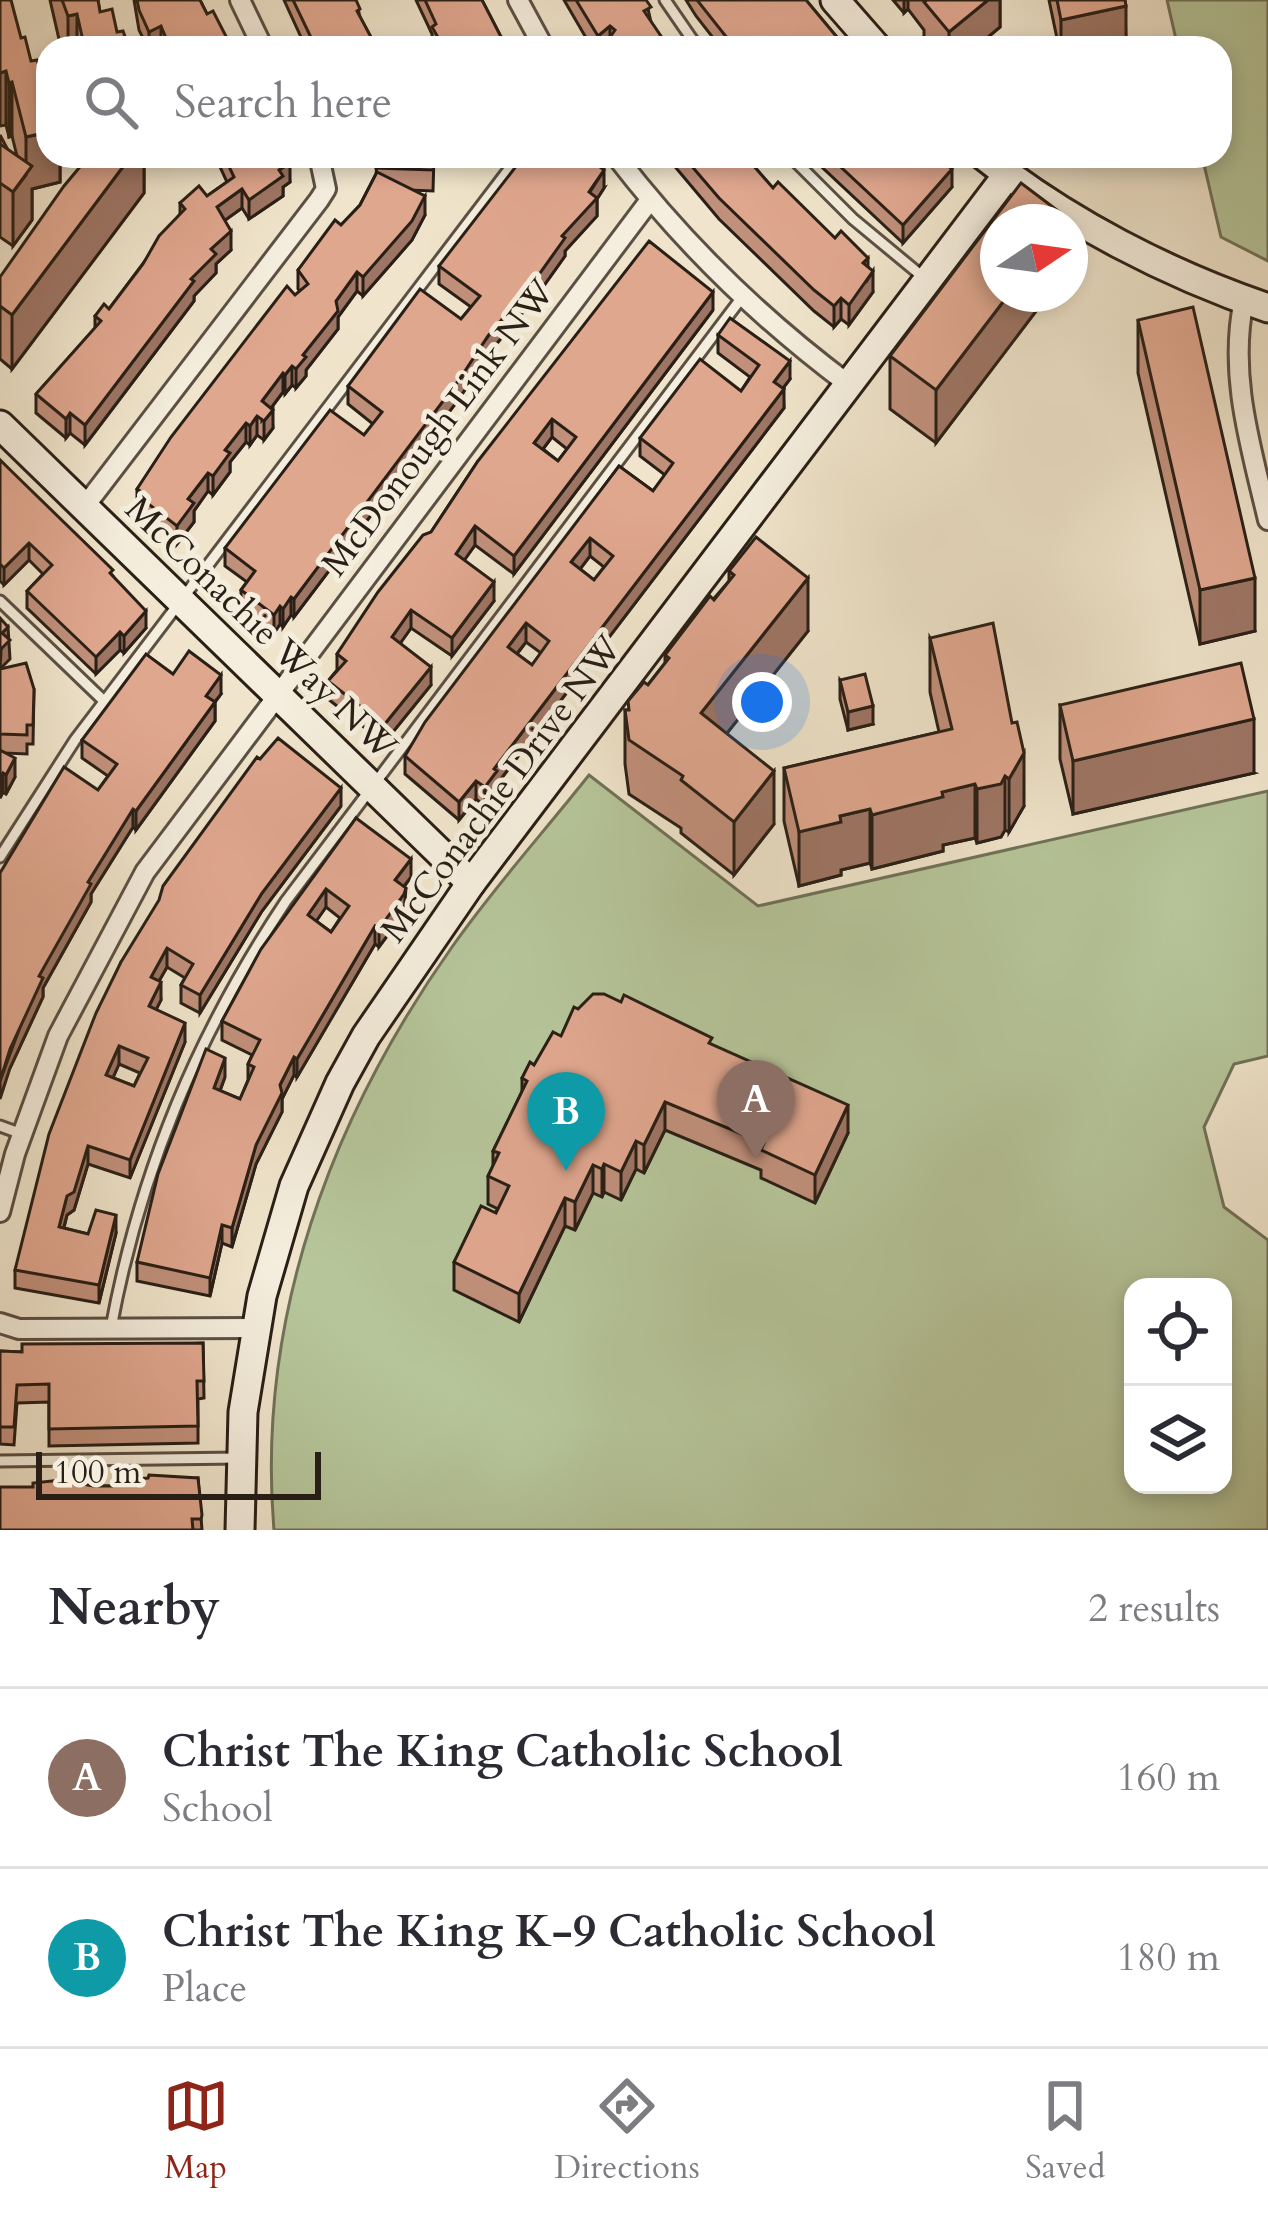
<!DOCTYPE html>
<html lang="en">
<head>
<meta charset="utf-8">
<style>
  :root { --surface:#fff; --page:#f2f2f3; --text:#2b2b33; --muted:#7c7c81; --line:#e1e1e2; --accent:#8f2418 }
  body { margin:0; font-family:Cardo,serif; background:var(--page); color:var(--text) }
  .controls { position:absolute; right:36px; bottom:36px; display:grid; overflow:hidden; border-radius:24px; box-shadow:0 6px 18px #0003 }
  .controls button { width:108px; height:108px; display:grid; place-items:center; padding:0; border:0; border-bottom:3px solid var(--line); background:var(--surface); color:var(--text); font:60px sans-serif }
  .compass { position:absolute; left:980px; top:204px; width:108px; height:108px; border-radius:50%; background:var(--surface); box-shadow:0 6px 18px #0003; rotate:77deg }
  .scale { position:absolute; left:36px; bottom:30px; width:285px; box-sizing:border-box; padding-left:12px; border:6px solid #291f16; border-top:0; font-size:33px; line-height:42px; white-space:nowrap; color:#291f16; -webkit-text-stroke:9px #f5eede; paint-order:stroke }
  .you { position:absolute; left:762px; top:702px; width:42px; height:42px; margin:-30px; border:9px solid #fff; border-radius:50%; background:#1a73e8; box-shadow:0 0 0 18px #1a73e833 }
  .badge { display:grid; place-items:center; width:78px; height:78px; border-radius:50%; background:var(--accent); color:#fff; font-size:39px; font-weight:700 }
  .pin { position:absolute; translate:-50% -99px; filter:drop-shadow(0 3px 6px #0008) }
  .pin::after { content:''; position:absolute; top:63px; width:42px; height:36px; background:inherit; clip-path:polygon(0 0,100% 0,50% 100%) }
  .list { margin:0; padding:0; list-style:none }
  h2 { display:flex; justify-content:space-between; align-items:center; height:156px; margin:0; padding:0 48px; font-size:51px }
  h2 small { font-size:39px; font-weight:400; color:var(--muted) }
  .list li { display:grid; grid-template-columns:78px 1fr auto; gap:36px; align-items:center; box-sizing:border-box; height:180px; padding:0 48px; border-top:3px solid var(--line) }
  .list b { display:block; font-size:45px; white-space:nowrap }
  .list p { margin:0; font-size:39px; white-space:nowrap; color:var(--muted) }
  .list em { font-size:39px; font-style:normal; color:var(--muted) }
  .icon { flex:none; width:66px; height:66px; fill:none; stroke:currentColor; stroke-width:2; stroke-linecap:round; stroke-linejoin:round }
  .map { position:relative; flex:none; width:1268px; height:1530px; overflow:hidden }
  .search { position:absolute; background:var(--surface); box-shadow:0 6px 18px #0003; left:36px; right:36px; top:36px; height:132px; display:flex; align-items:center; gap:30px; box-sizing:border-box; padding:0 42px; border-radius:36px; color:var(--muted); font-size:45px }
  .sheet { height:516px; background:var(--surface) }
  nav { display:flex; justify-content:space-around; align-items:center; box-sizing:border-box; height:168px; border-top:3px solid var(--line); background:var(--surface); font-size:33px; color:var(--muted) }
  nav a { display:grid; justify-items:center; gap:6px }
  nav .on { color:var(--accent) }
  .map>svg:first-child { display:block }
  .green { fill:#b6c59a; stroke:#707258; stroke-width:3; fill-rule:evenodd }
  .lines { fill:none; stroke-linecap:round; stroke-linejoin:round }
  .lane-casing { stroke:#5b5044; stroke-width:15 }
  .street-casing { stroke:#5b5044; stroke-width:24 }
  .secondary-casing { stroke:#291f16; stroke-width:33 }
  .lane { stroke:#f5eede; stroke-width:9 }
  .street { stroke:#f5eede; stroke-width:18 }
  .secondary { stroke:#f5eede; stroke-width:27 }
  .wall { fill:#c1907b; stroke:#291f16; stroke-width:3; fill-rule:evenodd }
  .shaded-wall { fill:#9d7564; stroke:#291f16; stroke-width:3 }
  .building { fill:#e0a78f; stroke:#291f16; stroke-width:3; fill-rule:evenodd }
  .labels { text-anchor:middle; stroke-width:10; stroke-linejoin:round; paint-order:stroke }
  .street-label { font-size:36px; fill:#291f16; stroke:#f5eede }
</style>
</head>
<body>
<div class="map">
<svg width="1268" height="1530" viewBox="0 0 1268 1530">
  <rect width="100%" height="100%" fill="#f0e5cc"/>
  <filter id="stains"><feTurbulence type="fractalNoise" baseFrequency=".00167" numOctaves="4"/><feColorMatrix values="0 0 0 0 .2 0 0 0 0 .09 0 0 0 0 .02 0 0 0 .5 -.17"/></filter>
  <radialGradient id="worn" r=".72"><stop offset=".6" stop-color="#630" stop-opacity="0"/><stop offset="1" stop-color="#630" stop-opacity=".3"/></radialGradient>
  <!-- green -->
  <g class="green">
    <path d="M1167 0H1268V261L1221 237 1202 156H1220V48H1178Z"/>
    <path d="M589 775 758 906 1268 791V1056L1234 1064 1204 1127 1224 1207 1268 1240V1530H274C256 1319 331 1118 452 947 494 887 544 832 589 775ZM1133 1287H1223V1485H1133Z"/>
  </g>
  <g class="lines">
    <!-- lane casing -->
    <g class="lane-casing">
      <g id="lane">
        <path d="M665 0 698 48"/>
        <path d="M790 156 853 219 923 277"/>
        <path d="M0 601 105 702"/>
        <path d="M0 857 75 740 519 156"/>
        <path d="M0 1126 22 1134"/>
        <path d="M111 1328C140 1171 198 1033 286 901L743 296"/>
        <path d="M0 1461 240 1458"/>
      </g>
    </g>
    <!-- street casing -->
    <g class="street-casing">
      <g id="street">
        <path d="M240 0 263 48"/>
        <path d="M518 0 544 48"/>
        <path d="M616 156C682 242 761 319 848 384"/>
        <path d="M1244 300C1228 375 1251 447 1268 520"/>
        <path d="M85 506 319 200 326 189 319 156"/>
        <path d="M0 1212 15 1154 58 1036 145 872 650 200"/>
        <path d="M0 1323 19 1329 255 1328"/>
      </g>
    </g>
    <!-- secondary casing -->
    <g class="secondary-casing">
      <g id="secondary">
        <path d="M835 0 877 48"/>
        <path d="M984 156C1067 222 1168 274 1268 308"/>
        <path d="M0 425 471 883"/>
        <path d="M240 1530 243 1412 262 1296 294 1186 340 1083 366 1036 471 883 1008 174"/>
      </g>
    </g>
    <!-- lane -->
    <use href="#lane" class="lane"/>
    <!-- street -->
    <use href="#street" class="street"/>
    <!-- secondary -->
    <use href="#secondary" class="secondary"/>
  </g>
  <!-- wall -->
  <g class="wall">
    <path d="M0 0 21 38 31 61 60 156V182L32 189V220L13 246 0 237V135L8 150 17 156 12 136 9 137 6 125Z"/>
    <path d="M50 0H98L100 12 129 48H61Z"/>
    <path d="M134 0H200L207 14 232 48H162L161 45 148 48 139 30Z"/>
    <path d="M284 0H356L360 17 373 41 382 48H306Z"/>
    <path d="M416 0H482L500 35 509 48H433L432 34Z"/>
    <path d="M564 0H646L651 22 669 48H592Z"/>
    <path d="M686 0H806L846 48H721L696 16Z"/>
    <path d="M893 0H1000V27L975 48H931L924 39V30L908 9 904 13Z"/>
    <path d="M1049 0H1125L1126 43 1102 48H1059Z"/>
    <path d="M144 156V193L12 369 0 359V277Z"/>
    <path d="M215 156H286L290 182 283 187V196L249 219 242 208 225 220 231 250 216 264V273L194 296V301L85 445 70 433 66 438 36 413V394L95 328V316L109 309 180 214V203L207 196 227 182Z"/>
    <path d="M373 156H434L433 191 411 190 425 215 412 240 363 296 357 291 338 317V329L306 370V376L296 388 292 385 285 394 283 392 271 408 273 428 264 440 257 435 250 445 246 442 230 462V472L213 495 208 491 194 511V522L177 544 142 518V510L137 507V489L300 291 298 289V270L360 205 376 174 377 165Z"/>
    <path d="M666 156H745L773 188 868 267 873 292 849 325 841 319 834 327 814 311 719 219Z"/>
    <path d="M810 156H939L952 187 903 243Z"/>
    <path d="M604 188 597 199V216L565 251V256L535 298 488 354 459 399 294 617 291 615 283 627 280 624 274 633 241 609V590L247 582 225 566V548L364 435 373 424 348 404V386L461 319 471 307 439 284V266Z"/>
    <path d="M1066 222 998 294H1049L936 443 890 409V356Z"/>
    <path d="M713 310 514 574 475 545 464 560 494 601 452 656 411 628 400 643 431 685 384 743 328 699V681L337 670V654L431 532 478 461ZM552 437 567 449 558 461 543 449Z"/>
    <path d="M1138 320 1255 631 1200 644 1138 373Z"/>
    <path d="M718 335 790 379 783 388 784 408 497 784V790L485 806 476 799 459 820 405 774V756L619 466 653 491 665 475 640 456V438L741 391 750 377 718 353ZM590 556 604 567 594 580 580 569ZM526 642 541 653 532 665 517 654Z"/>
    <path d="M0 460 113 576 146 628 124 653 120 650 96 674 27 608V591L43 574 29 560 4 585 0 581Z"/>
    <path d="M729 571 808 631 727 733 774 824 734 875 681 833V828L629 794 625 764V710H628L665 663V655L729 581Z"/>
    <path d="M930 638 1024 806 1009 832 1005 830 1001 837 977 843 975 838 943 845V851L872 869 870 863 841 870V875L799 886 784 821V768L939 732 930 692Z"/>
    <path d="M0 669 34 689 33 744H27V754L6 753 15 777 6 794 3 792 0 798Z"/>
    <path d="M173 674 221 694 215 702V721L136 830 133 827 91 894V902L43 988V997L10 1068 98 790 108 776 82 758V740Z"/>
    <path d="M840 680 873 724 848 730 840 699Z"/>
    <path d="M1060 705 1254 773 1073 814 1060 759Z"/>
    <path d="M341 806 262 911 200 1013 181 1003V985L185 978 167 967 159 981 161 1000 156 1009 185 1042 130 1178 88 1164 74 1210 67 1215 64 1228 88 1234 116 1233 99 1303 15 1288V1270L121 962ZM119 1064 140 1073 134 1086 113 1078Z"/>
    <path d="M356 818 411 877 404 887 406 906 404 913 379 947 375 944 297 1077 294 1075 282 1099V1112L256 1164 232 1247 222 1243 210 1296 137 1281V1262L225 1077 220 1091 240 1099 248 1080V1064L252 1055 222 1040V1021ZM326 907 340 918 331 932 316 921Z"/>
    <path d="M561 1036 712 1045 848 1133 815 1203 761 1178V1170L665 1130 644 1173 636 1169 621 1200 604 1192 602 1197 593 1193 575 1230 565 1226 519 1322 454 1290V1262L498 1209 488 1204V1176L493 1166V1151L522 1092V1078Z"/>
    <path d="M203 1343 204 1398 198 1399V1443L49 1446V1402L17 1403 14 1445 0 1444V1351L22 1352Z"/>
    <path d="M198 1478 202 1530H0L93 1486H136Z"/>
  </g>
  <!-- shaded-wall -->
  <g class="shaded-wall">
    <path d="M904 0H908V9L904 13Z"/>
    <path d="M988 0H1000V27L975 48H949V32Z"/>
    <path d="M1126 6V43L1102 48H1061V20Z"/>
    <path d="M77 14V48H68V16Z"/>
    <path d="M161 26V45L149 48V32Z"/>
    <path d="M610 26V46H604V48H598V36Z"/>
    <path d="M6 71V125L0 126V73Z"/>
    <path d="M12 82V136L9 137V83Z"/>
    <path d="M48 132V156H60V182L32 189V220L13 246V192L26 175V137Z"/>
    <path d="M131 156H144V193L12 369V315Z"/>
    <path d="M290 163V182L283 187V196L249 219V200L279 170Z"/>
    <path d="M952 169V187L903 243V225Z"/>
    <path d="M604 170V188L597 199V216L565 251V256L535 298 488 354 459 399 294 617V599L562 236Z"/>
    <path d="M242 189V208L217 226V207Z"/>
    <path d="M425 196V215L412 240 363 296V277Z"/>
    <path d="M231 231V250L216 264V273L194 296V301L85 445V425L191 279 211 249Z"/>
    <path d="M868 258V279L873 271V292L849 325V305L863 263Z"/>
    <path d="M357 272V291L338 317V329L306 370V376L296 388V369L303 355 336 301Z"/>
    <path d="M713 292V310L514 574V556Z"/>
    <path d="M1009 294H1049L936 443V390Z"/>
    <path d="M841 298V319L834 327V306Z"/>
    <path d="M790 361V379L774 400V382Z"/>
    <path d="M292 366V385L285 394V375Z"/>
    <path d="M283 373V392L262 420V401Z"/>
    <path d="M784 389V408L497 784V790L485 806V787L494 769Z"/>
    <path d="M273 410V428L264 440V421Z"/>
    <path d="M70 413V433L66 438V419Z"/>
    <path d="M257 416V435L250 445V426Z"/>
    <path d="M552 419V437L534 461V443Z"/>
    <path d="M246 423V442L230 462V472L213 495V476L225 450Z"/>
    <path d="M208 473V491L194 511V522L177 544V526L188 499Z"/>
    <path d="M475 526V545L456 572V554Z"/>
    <path d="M590 538V556L571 581V562Z"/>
    <path d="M29 543V560L4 585V568Z"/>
    <path d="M808 578V631L701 766V713Z"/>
    <path d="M1255 578V631L1200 644V590Z"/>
    <path d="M494 582V601L452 656V638Z"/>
    <path d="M291 597V615L283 627V609Z"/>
    <path d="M280 606V624L274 633V615Z"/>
    <path d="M411 610V628L392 655V637Z"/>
    <path d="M146 611V628L124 653V636Z"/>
    <path d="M526 623V642L508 665V647Z"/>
    <path d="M8 627 10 659 0 669 2 633Z"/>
    <path d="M120 632V650L96 674V657Z"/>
    <path d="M431 667V685L384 743V725Z"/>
    <path d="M221 675V694L206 714V696Z"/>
    <path d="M215 702V721L136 830V811Z"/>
    <path d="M873 706V724L848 730V712Z"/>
    <path d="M1254 719V773L1073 814V761Z"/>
    <path d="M1024 753V806L1009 832V779Z"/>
    <path d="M15 758V777L6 794V775Z"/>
    <path d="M774 771V824L734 875V822Z"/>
    <path d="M3 773V792L0 798V779Z"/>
    <path d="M1005 776V830L1001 837 977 843V789Z"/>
    <path d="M476 781V799L459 820V802Z"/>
    <path d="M975 784V838L943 845V851L872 869V815L942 792Z"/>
    <path d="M341 788V806L262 911 200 1013V995L262 893Z"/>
    <path d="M133 809V827L91 894V902L43 988V997L10 1068 0 1099V1081L39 976 88 882Z"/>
    <path d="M870 809V863L841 870V875L799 886V832L840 816Z"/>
    <path d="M411 859V877L395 898V880Z"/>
    <path d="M406 888 404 913 379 947V929Z"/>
    <path d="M326 889V907L308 933V915Z"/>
    <path d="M375 926V944L297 1077V1059Z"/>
    <path d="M167 948V967L151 995V977Z"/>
    <path d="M161 982V1000L149 1024V1006Z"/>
    <path d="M185 1023V1042L130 1178V1160Z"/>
    <path d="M119 1046V1064L106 1093V1075Z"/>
    <path d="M294 1057V1075L282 1099V1112L256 1164 232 1247V1228L256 1145 280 1085Z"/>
    <path d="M225 1058V1077L214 1106V1088Z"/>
    <path d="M665 1102V1130L644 1173V1145Z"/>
    <path d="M848 1105V1133L815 1203V1175Z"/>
    <path d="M636 1141V1169L621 1200V1172Z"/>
    <path d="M88 1146V1164L74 1210 67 1215 59 1246V1227L67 1196Z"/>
    <path d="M604 1164V1192L602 1197V1169Z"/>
    <path d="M593 1165V1193L575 1230V1202Z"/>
    <path d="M565 1198V1226L519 1322V1294Z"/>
    <path d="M116 1215V1233L99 1303V1285Z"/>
    <path d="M222 1225V1243L210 1296V1278Z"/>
  </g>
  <!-- building -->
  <g class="building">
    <path d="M0 0H11L21 38 25 37 31 61 37 60 45 83 48 82V132L26 137 12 82 9 83 6 71 0 73Z"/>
    <path d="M62 0H98L100 12 112 9 117 32 123 31 129 48H95L93 43 84 45 77 14 68 16Z"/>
    <path d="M137 0H200L207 14 213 11 232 48H170L161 26 149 32 139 10Z"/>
    <path d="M293 0H356L360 9 357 11 373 41 377 39 382 48H316Z"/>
    <path d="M425 0H482L500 35 509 48H444L432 27 436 24Z"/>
    <path d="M576 0H646L651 7 644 11 669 48H606L604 46 615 30 610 26 598 36Z"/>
    <path d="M697 0H806L846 48H735Z"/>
    <path d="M927 0H988L949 32 924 2Z"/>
    <path d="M1057 0H1125L1126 6 1061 20Z"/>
    <path d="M0 144 32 166 13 192 0 183Z"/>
    <path d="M89 156H131L12 315 0 306V277L64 186Z"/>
    <path d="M224 156H286L290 163 279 170 283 176 249 200 242 189 217 207 231 231 211 249 216 254 191 279 194 281 85 425 70 413 66 419 36 394 101 321 95 316 104 304 109 309 143 264 159 236 185 209 180 203 199 186 207 196 234 177Z"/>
    <path d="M377 156H434L433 170 376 168Z"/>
    <path d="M524 156H586L604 170 589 192 597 198 562 236 565 238 535 280 488 336 459 380 294 599 291 597 283 609 280 606 274 615 241 590 255 571 225 548 330 410 364 435 382 412 348 386 420 289 461 319 480 296 439 266Z"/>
    <path d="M683 156H745L773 188 778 182 835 238 841 231 868 258 863 263 873 271 849 305 841 298 834 306 814 290 719 198Z"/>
    <path d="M829 156H937L952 169 903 225Z"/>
    <path d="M377 172 425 196 412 221 363 277 357 272 336 301 338 311 303 355 306 357 296 369 292 366 285 375 283 373 262 401 273 410 264 421 257 416 250 426 246 423 225 450 230 453 213 476 208 473 188 499 194 503 177 526 142 499 145 494 137 489 171 437 287 286 295 295 308 284 298 270 335 220 341 225 360 205Z"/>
    <path d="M1021 183 1066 217 1063 222H998V294H1009L936 390 890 356Z"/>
    <path d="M649 241 713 292 514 556 475 526 456 554 494 582 452 638 411 610 392 637 431 667 384 725 328 681 346 661 337 654 378 592 423 535 431 532 478 461ZM552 419 576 437 558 461 534 443Z"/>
    <path d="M1193 307 1255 578 1200 590 1138 320Z"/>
    <path d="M730 318 790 361 774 382 784 389 494 769 497 771 485 787 476 781 459 802 405 756 425 722 619 466 653 491 671 466 673 463 640 438 700 359 741 391 759 365 718 335ZM590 538 613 556 594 580 571 562ZM526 623 549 641 532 665 508 647Z"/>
    <path d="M0 460 113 570 110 573 146 611 124 636 120 632 96 657 27 591 52 565 29 543 4 568 0 564Z"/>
    <path d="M756 537 808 578 701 713 774 771 734 822 681 780 683 776 629 740 625 710H629L628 701 644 682 648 685 669 658 665 655 710 596 714 600 734 575 729 571Z"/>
    <path d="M0 618 8 627 2 633 10 640 0 650Z"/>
    <path d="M993 623 1012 723 1017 722 1024 753 1009 779 1005 776 1001 784 977 789 975 784 942 792 943 797 872 815 870 809 840 816 841 822 799 832 784 768 952 729 930 638Z"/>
    <path d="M189 651 221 675 206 696 215 702 136 811 133 809 88 882 91 884 39 976 43 978 10 1049 0 1081V873L64 767 98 790 117 764 82 740 146 654 173 674Z"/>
    <path d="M26 663 34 689 33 725H27V735L0 734V669Z"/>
    <path d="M1241 663 1254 719 1073 761 1060 705Z"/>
    <path d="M865 674 873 706 848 712 840 680Z"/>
    <path d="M278 738 341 788 262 893 200 995 181 985 193 964 167 948 151 977 161 982 149 1006 185 1023 130 1160 88 1146 74 1192 67 1196 59 1227 88 1234 96 1210 116 1215 99 1285 15 1270 49 1134 96 1013 121 962 159 900 163 886 257 757 260 759ZM119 1046 148 1058 134 1086 106 1075Z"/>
    <path d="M0 750 15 758 6 775 3 773 0 779Z"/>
    <path d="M356 818 411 859 395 880 406 888 404 894 379 929 375 926 297 1059 294 1057 280 1085 282 1093 256 1145 232 1228 222 1225 210 1278 137 1262 158 1174 206 1049 225 1058 214 1088 240 1099 254 1067 248 1064 260 1040 222 1021 261 949ZM326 889 349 906 331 932 308 915Z"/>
    <path d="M593 994H604L621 1002 624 995 712 1038 709 1043 848 1105 815 1175 761 1150 764 1143 665 1102 644 1145 636 1141 621 1172 604 1164 602 1169 593 1165 575 1202 565 1198 519 1294 454 1262 481 1206 496 1213 509 1186 488 1176 499 1153 493 1151 527 1081 522 1078 530 1062 534 1065 553 1032 561 1036 574 1007 578 1009Z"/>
    <path d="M203 1343 204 1381H197L198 1426 49 1429V1384L17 1385 14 1427H0V1351L22 1352V1344Z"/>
    <path d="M149 1475 198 1478 202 1515 201 1519H192L193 1530H0V1487H33V1483L61 1480 93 1486H136V1479L148 1478Z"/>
  </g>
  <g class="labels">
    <!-- street labels -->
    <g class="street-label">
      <text transform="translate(437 427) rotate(-53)" y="13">McDonough Link NW</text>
      <text transform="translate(262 627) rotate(44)" y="13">McConachie Way NW</text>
      <text transform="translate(500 788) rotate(-53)" y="13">McConachie Drive NW</text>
    </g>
  </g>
  <rect width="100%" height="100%" filter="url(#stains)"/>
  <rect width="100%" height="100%" fill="url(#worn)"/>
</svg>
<div class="controls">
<button><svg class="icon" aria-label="locate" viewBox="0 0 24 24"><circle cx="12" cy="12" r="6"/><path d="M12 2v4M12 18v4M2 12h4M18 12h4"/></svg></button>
<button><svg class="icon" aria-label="layers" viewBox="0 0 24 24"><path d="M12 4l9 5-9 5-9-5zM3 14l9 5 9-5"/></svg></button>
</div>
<svg class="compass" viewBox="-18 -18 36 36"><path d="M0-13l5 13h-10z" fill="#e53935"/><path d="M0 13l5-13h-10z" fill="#7c7c81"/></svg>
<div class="scale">100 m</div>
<div class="you"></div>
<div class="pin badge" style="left:756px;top:1159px;background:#8d6e63">A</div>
<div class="pin badge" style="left:566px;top:1171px;background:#0f9aa8">B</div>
<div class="search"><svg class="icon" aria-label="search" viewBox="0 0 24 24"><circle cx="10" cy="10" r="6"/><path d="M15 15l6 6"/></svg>Search here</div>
</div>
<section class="sheet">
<h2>Nearby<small>2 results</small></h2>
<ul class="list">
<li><span class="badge" style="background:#8d6e63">A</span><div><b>Christ The King Catholic School</b><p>School</p></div><em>160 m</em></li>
<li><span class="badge" style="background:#0f9aa8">B</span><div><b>Christ The King K-9 Catholic School</b><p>Place</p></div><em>180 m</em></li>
</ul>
</section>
<nav>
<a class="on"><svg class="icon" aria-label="map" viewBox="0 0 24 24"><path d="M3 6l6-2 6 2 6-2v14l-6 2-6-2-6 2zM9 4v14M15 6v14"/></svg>Map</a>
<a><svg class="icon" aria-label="directions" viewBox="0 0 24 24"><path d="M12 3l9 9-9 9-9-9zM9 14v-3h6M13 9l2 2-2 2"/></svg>Directions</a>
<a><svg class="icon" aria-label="saved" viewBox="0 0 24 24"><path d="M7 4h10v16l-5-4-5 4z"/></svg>Saved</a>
</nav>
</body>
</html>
